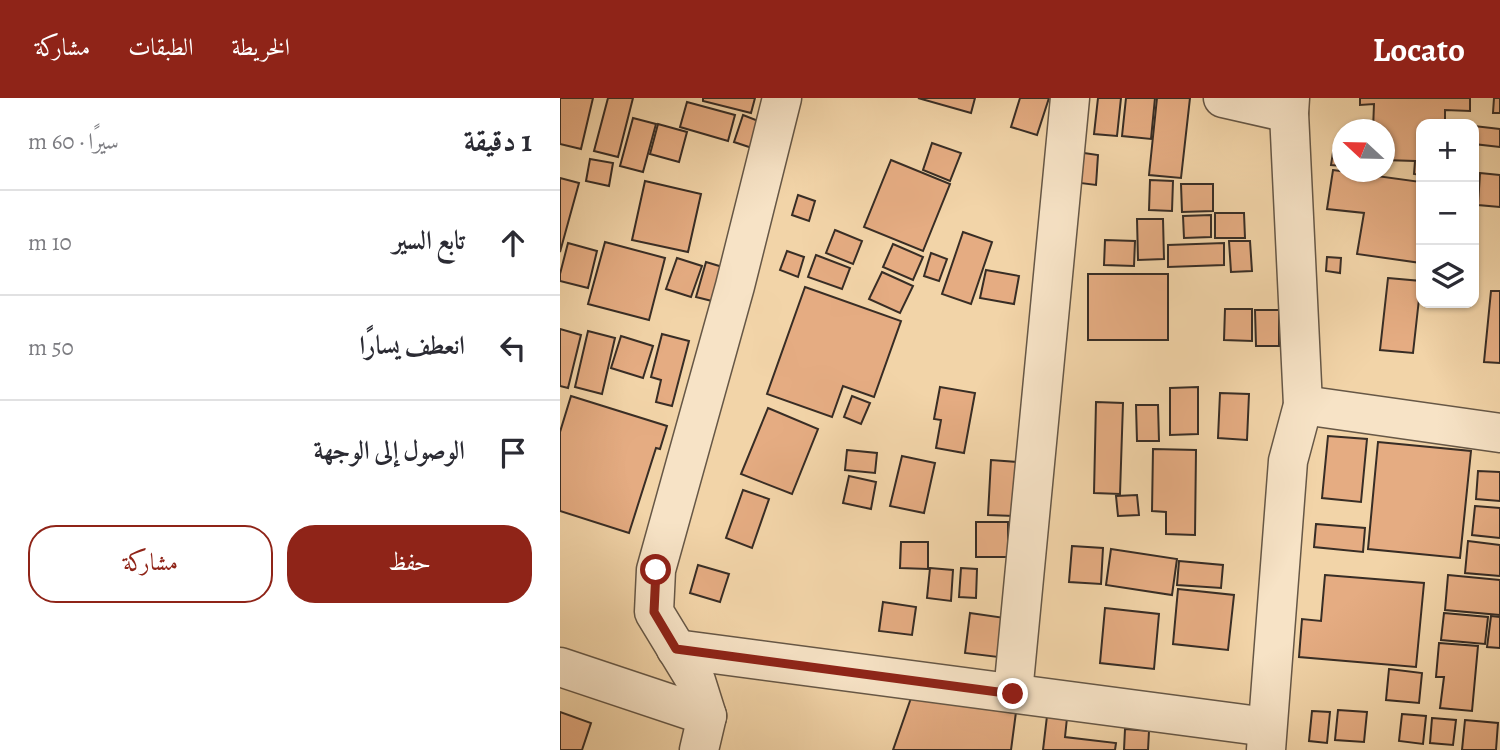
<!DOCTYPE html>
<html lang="ar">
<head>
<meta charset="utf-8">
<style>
  :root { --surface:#fff; --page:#f2f2f3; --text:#2b2b33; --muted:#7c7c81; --line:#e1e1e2; --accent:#8f2418 }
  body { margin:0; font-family:Alegreya,Amiri,serif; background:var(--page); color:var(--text); direction:rtl }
  .controls { position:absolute; right:21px; top:21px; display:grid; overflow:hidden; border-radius:14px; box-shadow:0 2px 5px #0004 }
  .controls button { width:63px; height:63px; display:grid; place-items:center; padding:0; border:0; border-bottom:2px solid var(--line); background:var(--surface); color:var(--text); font:35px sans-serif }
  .compass { position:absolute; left:772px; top:21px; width:63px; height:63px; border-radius:50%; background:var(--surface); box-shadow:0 2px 5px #0004; rotate:292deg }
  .stop { position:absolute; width:21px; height:21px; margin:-16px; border:5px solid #8f2418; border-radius:50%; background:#fff }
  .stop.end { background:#8f2418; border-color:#fff; box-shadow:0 2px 7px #0008 }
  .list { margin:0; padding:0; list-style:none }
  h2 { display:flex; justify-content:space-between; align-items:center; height:91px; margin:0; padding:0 28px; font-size:30px }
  h2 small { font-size:23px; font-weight:400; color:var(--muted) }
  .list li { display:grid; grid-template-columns:46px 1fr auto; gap:21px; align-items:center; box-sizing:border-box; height:105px; padding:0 28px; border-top:2px solid var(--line) }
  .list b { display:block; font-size:26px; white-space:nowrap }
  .list em { font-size:23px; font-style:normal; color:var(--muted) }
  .actions { display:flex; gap:14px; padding:21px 28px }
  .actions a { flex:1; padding:16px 0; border:2px solid var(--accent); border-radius:28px; text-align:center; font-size:24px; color:var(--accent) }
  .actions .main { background:var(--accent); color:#fff }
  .icon { flex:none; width:38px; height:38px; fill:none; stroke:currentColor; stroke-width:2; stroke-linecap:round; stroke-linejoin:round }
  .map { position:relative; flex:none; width:940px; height:652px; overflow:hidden; direction:ltr }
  header { display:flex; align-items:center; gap:42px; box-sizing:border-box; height:98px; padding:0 35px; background:var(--accent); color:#fff }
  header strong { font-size:33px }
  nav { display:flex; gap:38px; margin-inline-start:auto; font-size:24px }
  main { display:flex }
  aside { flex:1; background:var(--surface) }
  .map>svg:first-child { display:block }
  .building { fill:#e5ac82; stroke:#382d25; stroke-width:2 }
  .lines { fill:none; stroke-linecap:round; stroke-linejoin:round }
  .minor-casing { stroke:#665746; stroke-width:41 }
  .minor { stroke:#f7e3c6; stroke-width:38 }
  .route { stroke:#8f2418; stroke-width:9 }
</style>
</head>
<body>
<header>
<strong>Locato</strong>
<nav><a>الخريطة</a><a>الطبقات</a><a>مشاركة</a></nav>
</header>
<main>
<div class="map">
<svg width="940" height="652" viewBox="0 0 940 652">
  <rect width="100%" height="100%" fill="#f2d4a8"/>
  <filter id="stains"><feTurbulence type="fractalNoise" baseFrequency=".00286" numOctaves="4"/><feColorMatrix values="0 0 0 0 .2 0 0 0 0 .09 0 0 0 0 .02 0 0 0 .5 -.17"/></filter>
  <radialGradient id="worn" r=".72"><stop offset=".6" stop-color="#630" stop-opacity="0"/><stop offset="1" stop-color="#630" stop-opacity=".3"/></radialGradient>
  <!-- building -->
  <g class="building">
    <path d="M0 0H33L21 51 0 46Z"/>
    <path d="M48 0H73L58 59 34 53Z"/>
    <path d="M143 0H195L191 15 143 3Z"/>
    <path d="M358 0H415L411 15Z"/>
    <path d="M460 0H489L477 37 451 29Z"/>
    <path d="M538 0H561L557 38 534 36Z"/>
    <path d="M566 0H595L591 41 562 38Z"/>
    <path d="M597 0H630L621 80 589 77Z"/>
    <path d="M800 0H910V13L885 12V26H861V77L854 76 855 63 824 62V32H813L814 6 800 7Z"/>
    <path d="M934 0H940V15H933Z"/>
    <path d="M127 4 175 17 168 43 120 29Z"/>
    <path d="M183 17 201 24 192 50 174 44Z"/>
    <path d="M73 20 96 26 83 74 60 68Z"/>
    <path d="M98 26 127 34 119 64 90 56Z"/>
    <path d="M914 28 940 31V49L914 46Z"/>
    <path d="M372 45 401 55 390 83 363 72Z"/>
    <path d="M774 48 782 49V68L771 67Z"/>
    <path d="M524 55 538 57 536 87 520 85Z"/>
    <path d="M30 61 53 65 49 88 26 83Z"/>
    <path d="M331 62 390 86 363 153 304 129Z"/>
    <path d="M773 72 861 84V165L797 156 804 115 767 111Z"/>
    <path d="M920 75 940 77V109L918 107Z"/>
    <path d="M0 80 19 85 0 154Z"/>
    <path d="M590 82 613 83 612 113 589 112Z"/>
    <path d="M85 83 141 96 128 154 72 142Z"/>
    <path d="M621 86H653V113L622 114Z"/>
    <path d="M238 97 255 103 249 123 232 117Z"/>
    <path d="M655 115H684L685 140H655Z"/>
    <path d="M651 117V139L624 140 623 118Z"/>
    <path d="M577 121H603L604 161 578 162Z"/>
    <path d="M275 132 302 143 293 166 266 155Z"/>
    <path d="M403 134 432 144 411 206 382 196Z"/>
    <path d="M545 142 575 143 574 168 544 167Z"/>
    <path d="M669 143H690L692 173 671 174Z"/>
    <path d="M45 144 105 160 89 222 28 206Z"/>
    <path d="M8 145 37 153 28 190 0 183V176Z"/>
    <path d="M664 145V167L608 169V147Z"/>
    <path d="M333 146 363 159 353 182 323 169Z"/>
    <path d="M227 153 244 159 238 179 220 172Z"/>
    <path d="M371 155 387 161 379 183 364 178Z"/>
    <path d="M256 157 290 170 282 191 248 179Z"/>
    <path d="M767 159 781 160 780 175 766 173Z"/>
    <path d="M117 160 142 168 131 199 106 191Z"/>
    <path d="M146 164 166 170 156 204 136 199Z"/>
    <path d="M426 172 459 178 454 206 420 200Z"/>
    <path d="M322 174 353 188 340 215 309 201Z"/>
    <rect x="528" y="176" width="80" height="66"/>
    <path d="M828 180 861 183 853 255 820 252Z"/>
    <path d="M245 189 341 223 314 299 283 288 272 319 207 296Z"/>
    <path d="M931 193H940V265L924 264Z"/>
    <path d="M665 211H692V243L664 242Z"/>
    <path d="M695 212H719V248H696Z"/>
    <path d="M0 231 21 237 8 290 0 288Z"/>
    <path d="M28 233 55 240 42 296 15 289Z"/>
    <path d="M102 236 129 243 112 308 96 304 101 282 91 279Z"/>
    <path d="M61 238 93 248 83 280 51 270Z"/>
    <path d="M380 289 415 295 404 355 376 350 381 322 374 321Z"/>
    <path d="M638 289V336L610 337V290Z"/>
    <path d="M660 295 689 296 687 342 658 340Z"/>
    <path d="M11 298 107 328 100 351 96 350 69 435 0 413V334Z"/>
    <path d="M292 298 310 305 301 326 284 319Z"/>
    <path d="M536 304 563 305 560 396 534 395Z"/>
    <path d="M576 307H598L599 343H577Z"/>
    <path d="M208 310 258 331 232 396 181 376Z"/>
    <path d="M768 338 807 341 801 404 762 400Z"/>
    <path d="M818 344 911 353 900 460 808 451Z"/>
    <path d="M593 351 636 352 635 437 606 436V414L592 413Z"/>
    <path d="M287 352 317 355 315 375 285 372Z"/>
    <path d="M342 358 375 365 364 415 330 408Z"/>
    <path d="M431 362 457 364 454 418 428 417Z"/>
    <path d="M918 373 940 374V403L916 401Z"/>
    <path d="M289 378 316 384 311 411 283 405Z"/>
    <path d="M183 392 209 401 192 450 166 440Z"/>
    <path d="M577 397 579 417 558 418 556 398Z"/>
    <path d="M915 408 940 410V440L912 437Z"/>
    <rect x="416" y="424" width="32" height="35"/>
    <path d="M756 426 805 430 803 454 754 449Z"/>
    <path d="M908 443 940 447V478L905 475Z"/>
    <path d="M341 444H368V471L340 470Z"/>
    <path d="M512 448 543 450 541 486 509 484Z"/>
    <path d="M551 451 617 461 612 497 546 487Z"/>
    <path d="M619 463 663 467 661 490 617 487Z"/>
    <path d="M138 467 169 476 160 504 130 495Z"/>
    <path d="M370 470 393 472 391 503 367 500Z"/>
    <path d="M401 470 417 471 416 500 399 499Z"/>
    <path d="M765 477 864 485 856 569 739 559 742 521 761 523Z"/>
    <path d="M888 477 940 482V517L885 512Z"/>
    <path d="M618 491 674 497 668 552 613 546Z"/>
    <path d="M323 504 356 509 352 537 319 533Z"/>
    <path d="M545 510 599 516 594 571 540 565Z"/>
    <path d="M410 515 445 520 438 559 405 555Z"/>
    <path d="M884 515 928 519 925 546 881 542Z"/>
    <path d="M931 518 940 519V550L927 549Z"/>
    <path d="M879 545 918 548 912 613 880 610 884 579H876Z"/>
    <path d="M829 571 862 575 859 605 826 602Z"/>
    <path d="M351 600 456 614 451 652H333Z"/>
    <path d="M778 612 807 614 804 644 775 642Z"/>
    <path d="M752 613 770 614 767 645 749 643Z"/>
    <path d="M0 614 31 625 22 652H0Z"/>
    <path d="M842 616 866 618 863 646 839 643Z"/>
    <path d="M487 618 507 620 505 639 556 645 555 652H483Z"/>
    <path d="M872 620 896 622 893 647 870 645Z"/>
    <path d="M905 622 938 625 936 652H902Z"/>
    <path d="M565 631 589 633 588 652H564Z"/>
  </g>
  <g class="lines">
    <!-- minor casing -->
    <g class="minor-casing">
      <g id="minor">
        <path d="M663 0 729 15"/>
        <path d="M743 307 940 335"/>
        <path d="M116 551 707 629"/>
        <path d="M0 569 147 618"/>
        <path d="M453 595 510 0"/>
        <path d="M139 652 147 618 136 583 94 514 96 472 175 188 222 0"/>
        <path d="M706 652 728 363 743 307 729 15 730 0"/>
      </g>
    </g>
    <!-- minor -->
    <use href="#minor" class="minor"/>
  </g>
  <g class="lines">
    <!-- route -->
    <path class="route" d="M96 472 94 514 116 551 453 596"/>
  </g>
  <rect width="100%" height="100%" filter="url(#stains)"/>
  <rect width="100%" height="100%" fill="url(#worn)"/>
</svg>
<div class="controls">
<button>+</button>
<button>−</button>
<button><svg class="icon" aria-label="layers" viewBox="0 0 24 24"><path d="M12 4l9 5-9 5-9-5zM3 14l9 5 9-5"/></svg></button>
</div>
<svg class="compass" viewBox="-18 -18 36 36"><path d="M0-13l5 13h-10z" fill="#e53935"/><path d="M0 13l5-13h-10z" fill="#7c7c81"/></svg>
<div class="stop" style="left:96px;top:472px"></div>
<div class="stop end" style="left:453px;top:596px"></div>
</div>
<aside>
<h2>1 دقيقة<small>سيرًا · 60 m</small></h2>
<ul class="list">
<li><svg class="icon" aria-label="ahead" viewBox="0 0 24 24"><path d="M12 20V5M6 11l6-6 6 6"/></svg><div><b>تابع السير</b></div><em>10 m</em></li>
<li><svg class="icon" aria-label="left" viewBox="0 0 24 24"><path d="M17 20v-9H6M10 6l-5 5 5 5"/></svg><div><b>انعطف يسارًا</b></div><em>50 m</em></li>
<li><svg class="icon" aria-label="arrive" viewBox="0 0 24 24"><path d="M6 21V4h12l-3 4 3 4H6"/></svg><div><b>الوصول إلى الوجهة</b></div></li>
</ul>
<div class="actions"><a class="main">حفظ</a><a>مشاركة</a></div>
</aside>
</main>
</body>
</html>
